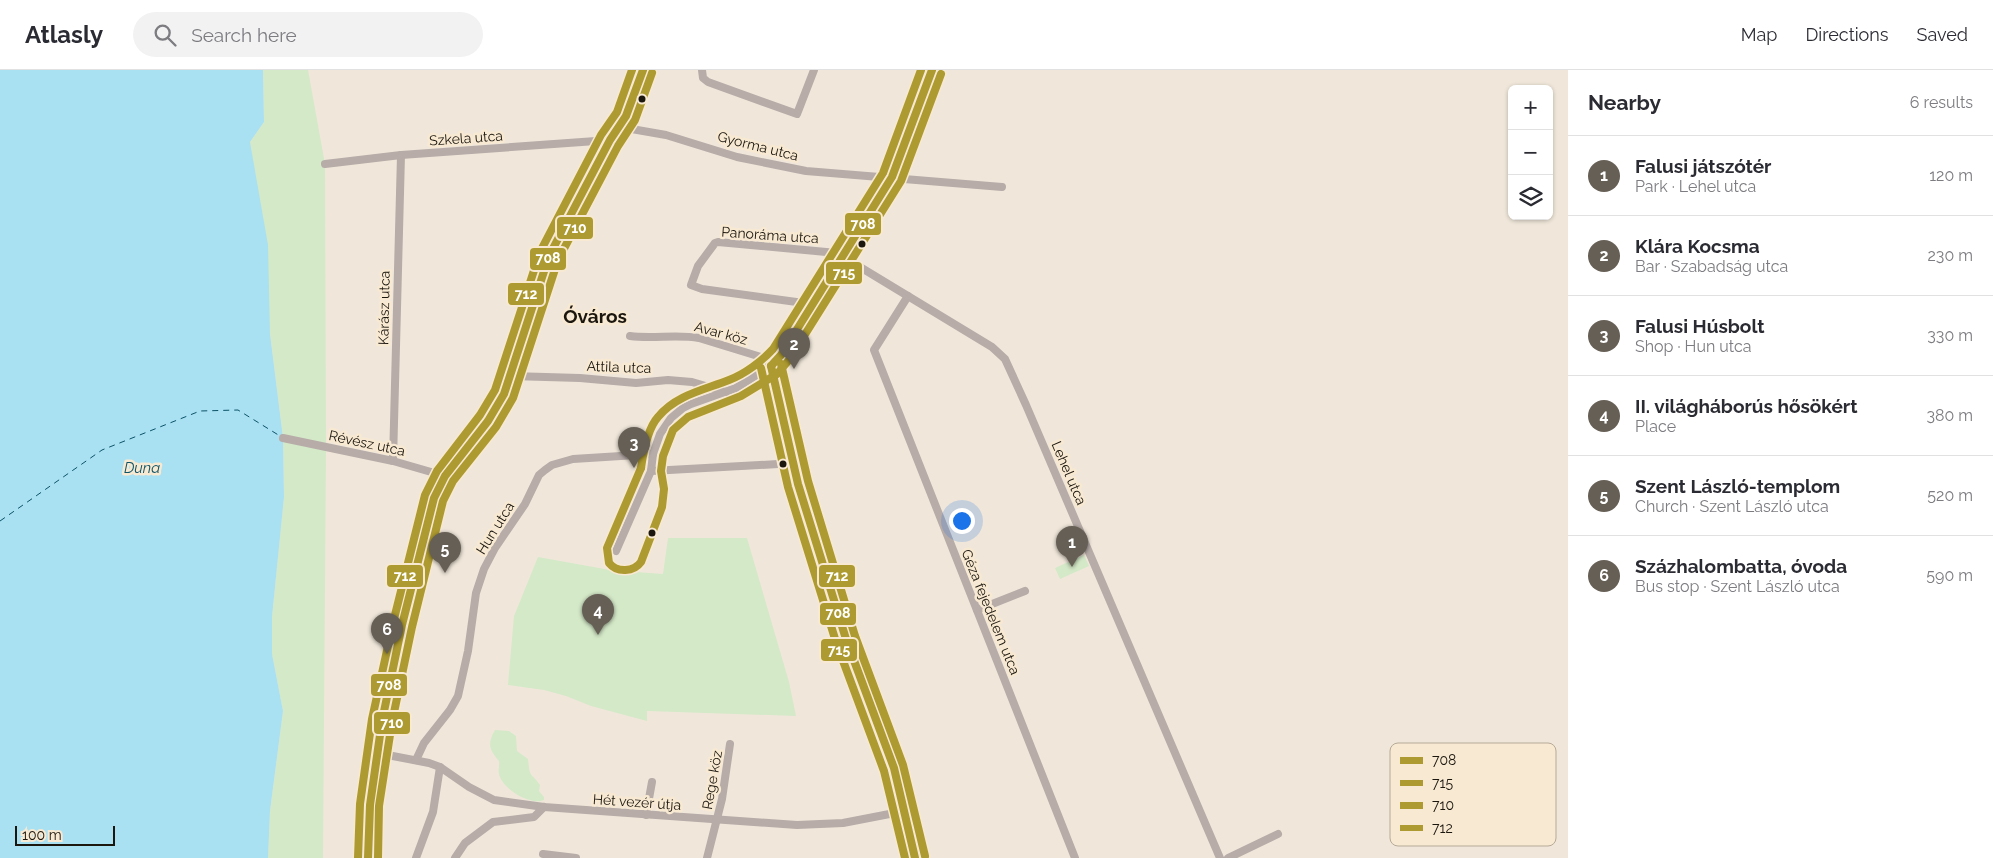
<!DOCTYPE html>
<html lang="en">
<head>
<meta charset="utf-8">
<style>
  :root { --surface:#fff; --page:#f2f2f3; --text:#2b2b33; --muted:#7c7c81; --line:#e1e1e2; --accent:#665f55 }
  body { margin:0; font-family:Raleway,sans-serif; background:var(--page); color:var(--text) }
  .controls { position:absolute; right:15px; top:15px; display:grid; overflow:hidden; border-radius:8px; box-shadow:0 1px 4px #0004 }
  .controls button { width:45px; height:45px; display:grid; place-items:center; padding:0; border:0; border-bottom:1px solid var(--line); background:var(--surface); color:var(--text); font:25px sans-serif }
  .scale { position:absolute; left:15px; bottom:12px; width:100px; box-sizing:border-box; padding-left:5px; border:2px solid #1b160e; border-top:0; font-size:14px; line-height:18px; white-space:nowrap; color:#1b160e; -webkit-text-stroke:4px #f8e9d2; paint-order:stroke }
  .you { position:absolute; left:961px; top:450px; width:18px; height:18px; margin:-12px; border:4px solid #fff; border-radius:50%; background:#1a73e8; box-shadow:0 0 0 8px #1a73e833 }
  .badge { display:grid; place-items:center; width:32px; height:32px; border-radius:50%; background:var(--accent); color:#fff; font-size:16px; font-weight:700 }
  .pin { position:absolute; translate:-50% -41px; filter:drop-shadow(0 1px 2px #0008) }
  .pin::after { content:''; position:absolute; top:26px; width:18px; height:15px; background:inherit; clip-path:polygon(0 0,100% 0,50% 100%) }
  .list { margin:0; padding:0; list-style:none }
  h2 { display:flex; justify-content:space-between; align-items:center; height:65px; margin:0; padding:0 20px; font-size:21px }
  h2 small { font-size:16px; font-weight:400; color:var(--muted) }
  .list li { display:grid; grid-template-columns:32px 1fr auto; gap:15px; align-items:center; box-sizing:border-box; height:80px; padding:0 20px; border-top:1px solid var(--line) }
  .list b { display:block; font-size:19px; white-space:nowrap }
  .list p { margin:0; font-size:16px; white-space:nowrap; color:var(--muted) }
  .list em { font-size:16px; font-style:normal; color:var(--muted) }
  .icon { flex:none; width:28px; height:28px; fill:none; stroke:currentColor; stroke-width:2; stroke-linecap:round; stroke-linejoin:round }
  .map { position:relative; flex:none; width:1568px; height:788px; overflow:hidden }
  header { display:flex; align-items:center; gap:30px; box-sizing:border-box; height:70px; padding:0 25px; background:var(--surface); border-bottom:1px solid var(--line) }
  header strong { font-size:24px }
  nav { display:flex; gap:28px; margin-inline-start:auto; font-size:18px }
  .search { width:350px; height:45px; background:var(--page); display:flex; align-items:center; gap:12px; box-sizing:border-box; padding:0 18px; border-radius:28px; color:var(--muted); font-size:19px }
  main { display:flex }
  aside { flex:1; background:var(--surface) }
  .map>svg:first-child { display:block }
  .green { fill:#d4e9c8 }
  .water { fill:#a9e0f2 }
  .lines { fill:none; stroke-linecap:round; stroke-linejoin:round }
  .ferry { stroke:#0c5368; stroke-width:1; stroke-dasharray:6 5; stroke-linecap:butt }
  .minor { stroke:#b7aca8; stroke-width:8 }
  .bus-1-casing { stroke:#f8e9d2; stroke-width:11 }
  .bus-2-casing { stroke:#f8e9d2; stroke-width:11 }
  .bus-3-casing { stroke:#f8e9d2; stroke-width:11 }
  .bus-4-casing { stroke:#f8e9d2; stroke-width:11 }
  .bus-1 { stroke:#ad9a30; stroke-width:8 }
  .bus-2 { stroke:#ad9a30; stroke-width:8 }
  .bus-3 { stroke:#ad9a30; stroke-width:8 }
  .bus-4 { stroke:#ad9a30; stroke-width:8 }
  .bus-dot { fill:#1b160e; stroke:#f8e9d2; stroke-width:2 }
  .labels { text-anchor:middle; stroke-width:5; stroke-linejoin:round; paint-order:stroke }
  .street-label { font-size:14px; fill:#1b160e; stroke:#f8e9d2 }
  .water-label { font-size:15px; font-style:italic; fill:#0c5368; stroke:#f8e9d2 }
  .district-label { font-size:19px; font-weight:bold; fill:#1b160e; stroke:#f8e9d2 }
  .key { fill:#f8e9d2; stroke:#b6aa97; stroke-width:1 }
  .key-label { font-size:14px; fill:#1b160e }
  .line-badge { stroke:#f8e9d2; stroke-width:2 }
  .badge-label { font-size:14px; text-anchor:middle; font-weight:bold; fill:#fff }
</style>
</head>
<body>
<header>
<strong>Atlasly</strong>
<div class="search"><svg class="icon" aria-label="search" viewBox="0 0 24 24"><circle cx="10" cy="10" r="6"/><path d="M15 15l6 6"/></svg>Search here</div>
<nav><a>Map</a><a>Directions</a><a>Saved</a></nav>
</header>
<main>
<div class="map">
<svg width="1568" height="788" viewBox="0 0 1568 788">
  <rect width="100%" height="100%" fill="#f0e7da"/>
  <!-- green -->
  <g class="green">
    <path d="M263 0H308L325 94 326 377 323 788H268L270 741 283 641 272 584V547L284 427 283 368 270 264 256 115 250 72 264 52Z"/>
    <path d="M668 468H747L789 612 796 646 647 641V651L591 636 566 626 544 620 508 615 514 546 538 487 610 500 663 504Z"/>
    <path d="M1084 485 1089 496 1060 509 1055 498Z"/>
    <path d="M495 660 509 661 516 666 517 681 528 689C530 709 530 701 540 715L539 721 544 727V730C530 736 505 720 500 707 497 701 500 697 499 691 489 679 487 674 495 660Z"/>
  </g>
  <!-- water -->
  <path class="water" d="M0 0H263L264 52 250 72 268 175 270 264 283 368 284 427 272 547V584L283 641 270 741 268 788H0Z"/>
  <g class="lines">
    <!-- ferry -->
    <path class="ferry" d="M0 451 102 380 200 341 238 340 280 366"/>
    <!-- minor -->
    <g class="minor">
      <path d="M702 0 703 8 708 12 797 44 814 0"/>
      <path d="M620 57 666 65 737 87 806 101 1002 117"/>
      <path d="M325 94 401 85 610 70"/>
      <path d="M908 226 874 280 1075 788"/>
      <path d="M811 234 702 219 691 215 698 196 715 173 718 172 837 183 992 277 1005 289 1026 335 1220 788"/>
      <path d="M630 266C653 269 677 264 699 268L761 287 771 296 798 414 846 569 894 698 915 788"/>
      <path d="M511 306 580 308 636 313 668 310 692 312 726 322"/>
      <path d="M283 368 393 391 445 406"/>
      <path d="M393 391 401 85"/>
      <path d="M651 401 778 394"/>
      <path d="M616 481 651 401 653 384 660 364 671 348 683 338 691 334 736 318 771 296 781 285 892 107 932 0"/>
      <path d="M977 540 1025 521"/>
      <path d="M377 683 429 693 440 697 469 717 494 730 544 737 797 755 843 753 905 741"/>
      <path d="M416 690 424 673 450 640 458 626 468 581 476 523 484 499 495 478 525 434 539 405 545 400 552 395 573 389 653 384"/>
      <path d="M646 745 652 712"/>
      <path d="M543 784 576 788"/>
      <path d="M368 788C365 749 372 720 377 683 390 596 413 513 434 428L445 406 488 351 504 324 549 186 610 70C628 51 634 24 643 0"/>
      <path d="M416 788 433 742 440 697"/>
      <path d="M455 788 465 773 493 752 534 747 544 737"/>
      <path d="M707 788 722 729 730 674"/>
      <path d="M1228 788 1278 764"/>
    </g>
    <!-- bus-1 casing -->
    <g class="bus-1-casing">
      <g id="bus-1">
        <path d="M771 296 798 414 846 569 894 698 915 788"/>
        <path d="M771 296 781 285 892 107 932 0"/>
        <path d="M368 788 370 735 382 651 402 555 434 428 445 406 488 351 504 324 549 186 610 70 626 46 643 0"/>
      </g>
    </g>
    <!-- bus-2 casing -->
    <g class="bus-2-casing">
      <g id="bus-2">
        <path d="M761 298 788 417 836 572 884 701 905 788"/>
        <path d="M641 398 607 478 609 493C617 503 634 502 641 492L662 437 664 419 661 401 663 386 673 360 688 347 741 326 777 304 789 290 901 111 941 4"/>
      </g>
    </g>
    <!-- bus-3 casing -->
    <g class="bus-3-casing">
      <path id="bus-3" d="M378 788 379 736 392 652 412 557 443 431 453 411 496 357 513 328 558 190 618 76 635 50 652 3"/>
    </g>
    <!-- bus-4 casing -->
    <g class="bus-4-casing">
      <g id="bus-4">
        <path d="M781 294 808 411 855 566 903 695 925 786"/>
        <path d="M641 398C643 384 648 358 658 347 676 325 704 320 729 310 745 304 762 291 773 279L883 103 921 0"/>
        <path d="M358 788 360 734 372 649 393 553 425 425 437 401 480 345 495 320 540 182 601 65 617 42 632 0"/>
      </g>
    </g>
    <!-- bus-1 -->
    <use href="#bus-1" class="bus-1"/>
    <!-- bus-2 -->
    <use href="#bus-2" class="bus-2"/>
    <!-- bus-3 -->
    <use href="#bus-3" class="bus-3"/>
    <!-- bus-4 -->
    <use href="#bus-4" class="bus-4"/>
  </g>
  <!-- markers -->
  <g class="bus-dot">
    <circle cx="642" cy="29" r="4.5"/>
    <circle cx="862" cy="174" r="4.5"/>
    <circle cx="783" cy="394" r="4.5"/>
    <circle cx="652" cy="463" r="4.5"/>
  </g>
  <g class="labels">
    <!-- street labels -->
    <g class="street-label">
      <text transform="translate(466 68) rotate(-4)" y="5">Szkela utca</text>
      <text transform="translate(758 76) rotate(14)" y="5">Gyorma utca</text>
      <text transform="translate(770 165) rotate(4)" y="5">Panoráma utca</text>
      <text transform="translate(384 238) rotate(-89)" y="5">Kárász utca</text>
      <text transform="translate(721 263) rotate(15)" y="5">Avar köz</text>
      <text transform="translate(619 297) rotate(2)" y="5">Attila utca</text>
      <text transform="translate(367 373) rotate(12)" y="5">Révész utca</text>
      <text transform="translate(1069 403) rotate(67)" y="5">Lehel utca</text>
      <text transform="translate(495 458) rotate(-58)" y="5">Hun utca</text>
      <text transform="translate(991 542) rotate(68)" y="5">Géza fejedelem utca</text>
      <text transform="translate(712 710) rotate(-80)" y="5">Rege köz</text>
      <text transform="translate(637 732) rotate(4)" y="5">Hét vezér útja</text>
    </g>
    <!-- water labels -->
    <g class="water-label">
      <text x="142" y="403">Duna</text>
    </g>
    <!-- district labels -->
    <g class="district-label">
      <text x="595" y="253">Óváros</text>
    </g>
  </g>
  <!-- legend -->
  <rect x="1390" y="673" width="166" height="103" rx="8" class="key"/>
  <rect x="1400" y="687" width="23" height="7" fill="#ad9a30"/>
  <rect x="1400" y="710" width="23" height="6" fill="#ad9a30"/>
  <rect x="1400" y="732" width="23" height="7" fill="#ad9a30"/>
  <rect x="1400" y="755" width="23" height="6" fill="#ad9a30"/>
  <g class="key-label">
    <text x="1432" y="695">708</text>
    <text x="1432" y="718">715</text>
    <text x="1432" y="740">710</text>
    <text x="1432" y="763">712</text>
  </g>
  <g class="line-badge">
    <rect x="844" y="142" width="38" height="24" rx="5" fill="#ad9a30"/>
    <rect x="556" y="146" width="38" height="24" rx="5" fill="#ad9a30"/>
    <rect x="529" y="177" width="38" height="24" rx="5" fill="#ad9a30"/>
    <rect x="825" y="191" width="38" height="24" rx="5" fill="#ad9a30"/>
    <rect x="507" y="212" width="38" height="24" rx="5" fill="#ad9a30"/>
    <rect x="818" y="494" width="38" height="24" rx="5" fill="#ad9a30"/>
    <rect x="386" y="494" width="38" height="24" rx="5" fill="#ad9a30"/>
    <rect x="819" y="532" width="38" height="24" rx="5" fill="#ad9a30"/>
    <rect x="820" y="568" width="38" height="24" rx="5" fill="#ad9a30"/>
    <rect x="370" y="603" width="38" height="24" rx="5" fill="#ad9a30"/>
    <rect x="373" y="641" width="38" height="24" rx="5" fill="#ad9a30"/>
  </g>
  <g class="badge-label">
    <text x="863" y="159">708</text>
    <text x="575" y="163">710</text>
    <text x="548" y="193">708</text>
    <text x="844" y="208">715</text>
    <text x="526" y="229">712</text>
    <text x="837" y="511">712</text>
    <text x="405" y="511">712</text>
    <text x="838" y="548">708</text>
    <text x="839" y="585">715</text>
    <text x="389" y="620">708</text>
    <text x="392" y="658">710</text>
  </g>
</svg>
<div class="controls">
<button>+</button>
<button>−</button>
<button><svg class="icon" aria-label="layers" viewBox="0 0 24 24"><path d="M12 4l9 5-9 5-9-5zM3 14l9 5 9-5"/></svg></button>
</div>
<div class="scale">100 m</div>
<div class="you"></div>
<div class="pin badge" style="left:1072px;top:497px">1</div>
<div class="pin badge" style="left:794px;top:299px">2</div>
<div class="pin badge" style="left:634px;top:398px">3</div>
<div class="pin badge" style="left:598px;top:565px">4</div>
<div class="pin badge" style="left:445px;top:503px">5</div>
<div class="pin badge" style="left:387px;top:584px">6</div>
</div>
<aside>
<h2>Nearby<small>6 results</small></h2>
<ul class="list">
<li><span class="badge">1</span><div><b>Falusi játszótér</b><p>Park · Lehel utca</p></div><em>120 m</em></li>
<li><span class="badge">2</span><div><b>Klára Kocsma</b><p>Bar · Szabadság utca</p></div><em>230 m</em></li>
<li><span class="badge">3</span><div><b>Falusi Húsbolt</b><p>Shop · Hun utca</p></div><em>330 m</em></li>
<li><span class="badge">4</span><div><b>II. világháborús hősökért</b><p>Place</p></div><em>380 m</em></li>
<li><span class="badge">5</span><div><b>Szent László-templom</b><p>Church · Szent László utca</p></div><em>520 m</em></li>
<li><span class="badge">6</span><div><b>Százhalombatta, óvoda</b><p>Bus stop · Szent László utca</p></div><em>590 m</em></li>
</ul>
</aside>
</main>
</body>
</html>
